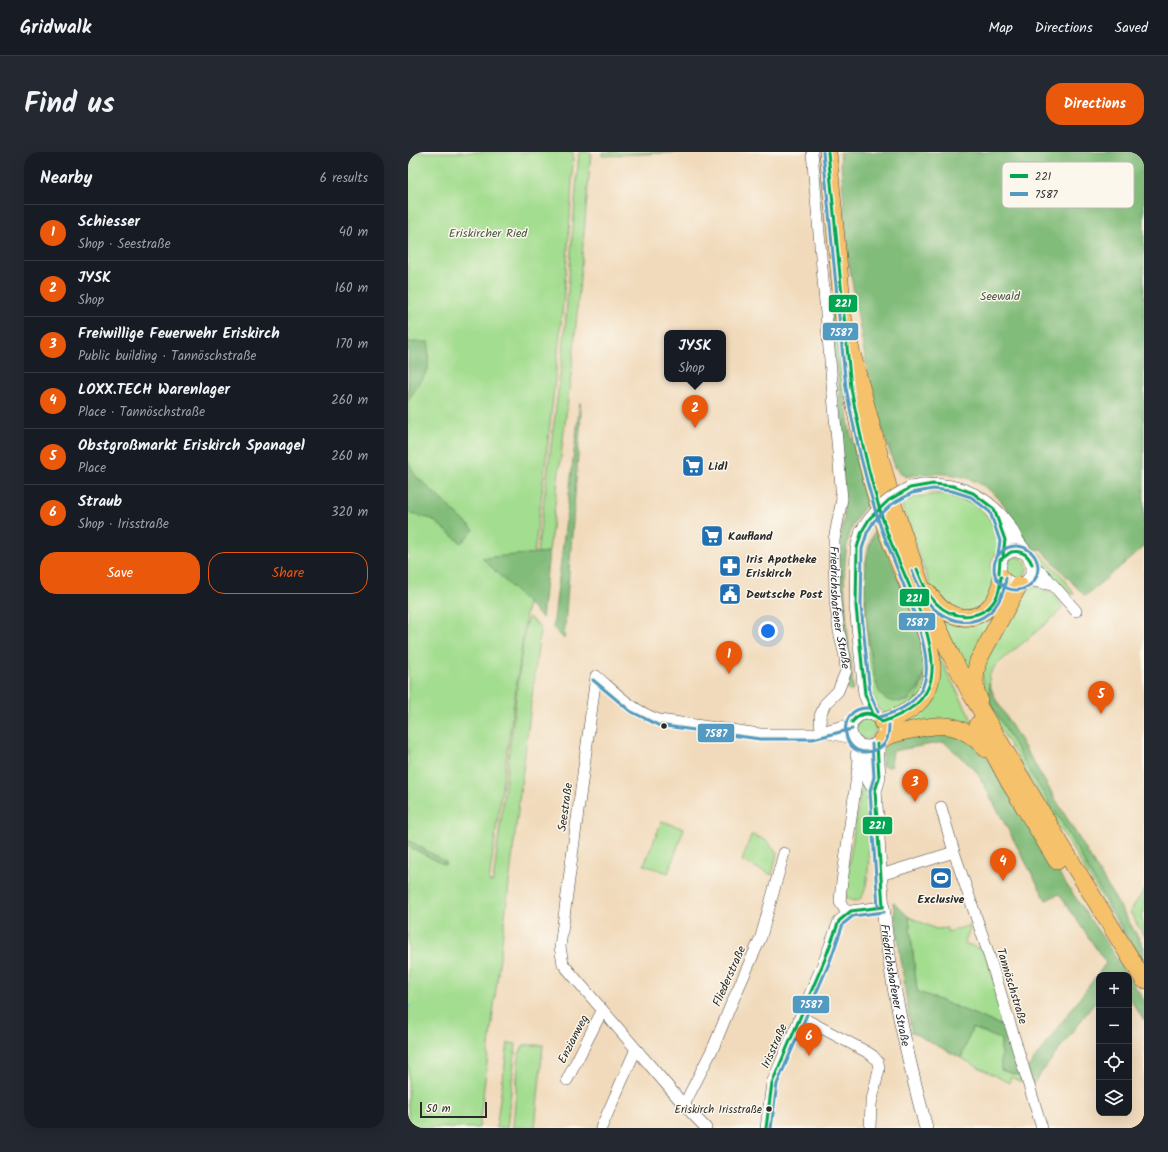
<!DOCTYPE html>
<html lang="en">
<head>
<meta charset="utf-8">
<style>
  :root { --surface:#171b24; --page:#242831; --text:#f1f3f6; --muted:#9ea1a6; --line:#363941; --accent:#ea580c }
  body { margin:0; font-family:Kalam,sans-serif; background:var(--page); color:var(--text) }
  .controls { position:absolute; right:12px; bottom:12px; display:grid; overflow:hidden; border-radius:8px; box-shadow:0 4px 16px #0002 }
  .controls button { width:36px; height:36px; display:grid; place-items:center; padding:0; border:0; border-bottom:1px solid var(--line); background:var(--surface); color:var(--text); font:20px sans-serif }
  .scale { position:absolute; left:12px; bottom:10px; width:67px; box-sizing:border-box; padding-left:4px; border:2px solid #2b2b2b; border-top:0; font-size:11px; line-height:14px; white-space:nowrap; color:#2b2b2b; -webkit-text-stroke:3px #fbf7ec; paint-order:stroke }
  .you { position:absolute; left:360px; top:479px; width:14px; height:14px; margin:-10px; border:3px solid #fff; border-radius:50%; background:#1a73e8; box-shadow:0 0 0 6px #1a73e833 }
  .badge { display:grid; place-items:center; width:26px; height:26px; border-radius:50%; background:var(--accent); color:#fff; font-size:13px; font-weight:700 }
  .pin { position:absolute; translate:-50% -33px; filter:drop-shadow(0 1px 2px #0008) }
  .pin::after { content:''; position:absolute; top:21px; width:14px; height:12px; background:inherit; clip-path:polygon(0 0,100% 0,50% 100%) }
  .popup { position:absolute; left:256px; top:178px; width:62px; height:52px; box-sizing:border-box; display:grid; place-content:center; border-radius:8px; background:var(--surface); filter:drop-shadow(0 1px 3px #0005); font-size:13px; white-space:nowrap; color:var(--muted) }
  .popup b { font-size:15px; color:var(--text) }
  .popup::after { content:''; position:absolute; left:50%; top:100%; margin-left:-8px; border:8px solid transparent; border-top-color:var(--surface) }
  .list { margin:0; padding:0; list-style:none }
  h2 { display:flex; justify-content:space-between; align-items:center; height:52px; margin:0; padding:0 16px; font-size:17px }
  h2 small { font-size:13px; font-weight:400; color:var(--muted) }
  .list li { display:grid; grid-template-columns:26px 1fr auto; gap:12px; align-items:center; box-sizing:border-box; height:56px; padding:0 16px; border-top:1px solid var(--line) }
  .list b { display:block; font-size:15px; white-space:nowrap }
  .list p { margin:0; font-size:13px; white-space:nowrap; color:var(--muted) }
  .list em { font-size:13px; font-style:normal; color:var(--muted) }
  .actions { display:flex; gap:8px; padding:12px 16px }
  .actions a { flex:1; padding:9px 0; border:1px solid var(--accent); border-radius:16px; text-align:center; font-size:14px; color:var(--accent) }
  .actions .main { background:var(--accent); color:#fff }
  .icon { flex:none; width:22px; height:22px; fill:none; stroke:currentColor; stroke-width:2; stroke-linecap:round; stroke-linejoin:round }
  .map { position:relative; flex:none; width:736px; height:976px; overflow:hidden; border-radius:16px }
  header { display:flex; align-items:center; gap:24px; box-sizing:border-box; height:56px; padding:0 20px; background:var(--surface); border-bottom:1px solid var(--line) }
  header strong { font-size:19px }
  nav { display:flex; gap:22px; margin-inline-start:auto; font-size:14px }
  .intro { display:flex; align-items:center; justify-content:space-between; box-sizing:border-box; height:96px; padding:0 24px }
  h1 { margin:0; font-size:28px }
  .button { padding:10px 18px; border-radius:16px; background:var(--accent); color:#fff; font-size:14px; font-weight:700 }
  main { display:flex; gap:24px; padding:0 24px }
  aside { flex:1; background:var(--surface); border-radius:16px; box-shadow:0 4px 16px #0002 }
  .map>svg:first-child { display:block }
  .green { fill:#a3dd8f; stroke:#67845d }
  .forest { fill:#82bc7a; stroke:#567452 }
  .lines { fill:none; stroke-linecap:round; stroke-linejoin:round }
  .stream { stroke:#6eb9e7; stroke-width:2.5 }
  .minor-casing { stroke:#494541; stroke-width:12 }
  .tertiary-casing { stroke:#494541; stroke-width:14 }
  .primary-casing { stroke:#494541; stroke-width:18 }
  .minor { stroke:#fff; stroke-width:11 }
  .tertiary { stroke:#fff; stroke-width:13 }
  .primary { stroke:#f5c16b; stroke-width:17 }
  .tertiary-bridge-casing { stroke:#494541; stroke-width:14; stroke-linecap:butt }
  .tertiary-bridge { stroke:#fff; stroke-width:13 }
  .bus-1-casing { stroke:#fbf7ec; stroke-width:6 }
  .bus-2-casing { stroke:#fbf7ec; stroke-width:6 }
  .bus-1 { stroke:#00a651; stroke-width:3 }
  .bus-2 { stroke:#529ac1; stroke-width:3 }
  .bus-dot { fill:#2b2b2b; stroke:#fbf7ec; stroke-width:1.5 }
  .labels { text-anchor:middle; stroke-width:3; stroke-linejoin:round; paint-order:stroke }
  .bus-label { font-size:11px; fill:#2b2b2b; stroke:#fbf7ec; text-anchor:end }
  .park-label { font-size:12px; fill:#495844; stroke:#fbf7ec }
  .poi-label { font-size:12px; font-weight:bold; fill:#2b2b2b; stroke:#fbf7ec; text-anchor:start }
  .street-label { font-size:12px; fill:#2b2b2b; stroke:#fbf7ec }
  .key { fill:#fbf7ec; stroke:#bdbab2; stroke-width:1 }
  .key-label { font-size:11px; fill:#2b2b2b }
  .line-badge { stroke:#fbf7ec; stroke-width:1.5 }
  .badge-label { font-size:11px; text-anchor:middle; font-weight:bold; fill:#fff }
</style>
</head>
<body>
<header>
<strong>Gridwalk</strong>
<nav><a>Map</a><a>Directions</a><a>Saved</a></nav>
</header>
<div class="intro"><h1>Find us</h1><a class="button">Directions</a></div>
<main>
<aside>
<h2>Nearby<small>6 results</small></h2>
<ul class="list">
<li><span class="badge">1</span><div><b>Schiesser</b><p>Shop · Seestraße</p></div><em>40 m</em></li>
<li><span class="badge">2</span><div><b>JYSK</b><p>Shop</p></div><em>160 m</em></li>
<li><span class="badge">3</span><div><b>Freiwillige Feuerwehr Eriskirch</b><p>Public building · Tannöschstraße</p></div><em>170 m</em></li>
<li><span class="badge">4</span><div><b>LOXX.TECH Warenlager</b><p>Place · Tannöschstraße</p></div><em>260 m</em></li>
<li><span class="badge">5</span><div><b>Obstgroßmarkt Eriskirch Spanagel</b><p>Place</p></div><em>260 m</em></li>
<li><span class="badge">6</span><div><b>Straub</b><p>Shop · Irisstraße</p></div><em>320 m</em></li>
</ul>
<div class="actions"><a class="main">Save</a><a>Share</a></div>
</aside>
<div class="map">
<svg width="736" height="976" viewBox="0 0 736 976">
  <rect width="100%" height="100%" fill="#fbf7ec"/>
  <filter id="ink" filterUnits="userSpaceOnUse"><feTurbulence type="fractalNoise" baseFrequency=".025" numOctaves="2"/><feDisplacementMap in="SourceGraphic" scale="8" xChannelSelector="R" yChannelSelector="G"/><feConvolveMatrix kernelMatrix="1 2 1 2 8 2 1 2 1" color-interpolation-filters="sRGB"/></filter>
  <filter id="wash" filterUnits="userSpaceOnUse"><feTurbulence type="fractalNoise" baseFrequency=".012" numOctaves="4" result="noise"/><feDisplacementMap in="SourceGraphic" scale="16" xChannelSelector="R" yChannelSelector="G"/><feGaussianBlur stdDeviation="0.9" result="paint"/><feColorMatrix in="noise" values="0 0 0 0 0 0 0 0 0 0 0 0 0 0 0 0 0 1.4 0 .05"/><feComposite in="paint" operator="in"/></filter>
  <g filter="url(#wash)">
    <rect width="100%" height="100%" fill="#f1dabb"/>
    <!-- green -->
    <g class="green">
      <path d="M0 0H165C163 82 154 165 145 246 127 408 103 569 81 730H85L117 473 121 465 132 475V479L71 976H0Z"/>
      <path d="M171 0H183L165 207 141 400 129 401 155 201Z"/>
      <path d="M194 0H278L194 4Z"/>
      <path d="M538 341C545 343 553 344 559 347 571 354 592 374 593 389 593 398 585 403 583 411 582 419 587 431 585 442L566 459 550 460 524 438 506 391 493 351 506 345Z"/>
      <path d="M625 402H632L655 425 666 442 665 443 632 415Z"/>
      <circle cx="608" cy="416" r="11"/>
      <path d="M625 434C636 436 651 443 654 455L648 463 587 514 581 524 582 550 619 615 657 676 702 756 736 811V816L579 555 573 512 619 436Z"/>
      <path d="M457 447 468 530 473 543 521 511 505 552 479 563 470 557 461 536Z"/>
      <path d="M588 455 562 528 526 457 537 465Z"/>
      <path d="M529 501 573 585 487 576 497 569Z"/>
      <circle cx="458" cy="577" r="10"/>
      <path d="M455 614H456C458 637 467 732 453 746 451 748 448 749 445 749L438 745 436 739 451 651Z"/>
      <path d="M254 669 276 677 260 721 236 713Z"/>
      <path d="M343 683C356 686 362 690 369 701L364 723 334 709Z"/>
      <path d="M736 738V761L733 766 736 771V784L722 760Z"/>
      <path d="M501 765 528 777 539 776V780L563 773 557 791 577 799 602 877 509 839Z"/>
      <path d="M564 876 593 887V918L616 925V929L613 930 603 925 601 931 553 906Z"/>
      <path d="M100 891 108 892 99 976H88Z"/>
      <path d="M116 893H135L127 976H105L111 902Z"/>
    </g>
    <!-- forest -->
    <g class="forest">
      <path d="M432 0H736V395L677 444 633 397 624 398C611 382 605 362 591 347 567 320 530 318 497 325L487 315 464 247 440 106Z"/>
      <path d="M424 146 441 275 461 350C454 358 447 367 443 378 428 419 443 493 445 538L442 540 439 537 442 515 432 450 431 398 436 364 431 229 425 201 419 147Z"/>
      <path d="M0 190H21L20 218 0 249Z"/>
      <path d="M172 250 173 264 156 487 145 476Z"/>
      <path d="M0 309 7 323 66 378 53 391 24 367 0 361Z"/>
      <path d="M469 373 513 486 518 515 512 533 500 549C490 550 481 551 474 544 462 532 455 437 457 417 458 402 463 387 469 373Z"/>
      <path d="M141 400 134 466 74 406Z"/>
      <path d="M581 531 587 546 736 795V811L702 756 657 676 619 615 582 550Z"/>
      <path d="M545 578 574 597 650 720 720 823H691V845L624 933 619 917 698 811 651 742 638 748 569 620 536 590 485 599 483 615 474 614 475 593 484 586Z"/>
      <path d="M0 688 38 710 37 713 0 694Z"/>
      <path d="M485 750 501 765 509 839 602 877 616 925 593 918V887L564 876 553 906 503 880Z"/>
      <path d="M721 825 736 848V868L721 846Z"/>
    </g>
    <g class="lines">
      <!-- stream -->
      <path class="stream" d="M0 853 2 854"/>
    </g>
  </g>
  <g filter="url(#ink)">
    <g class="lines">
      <!-- minor casing -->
      <g class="minor-casing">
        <g id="minor">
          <path id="s1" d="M404 0 434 347 426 388 427 449 431 479 437 505 438 519 430 539 417 552 412 564 413 580"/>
          <path d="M625 413 639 426 668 459"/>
          <path d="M620 428 643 433"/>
          <path d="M188 524 152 795 155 812 276 953 298 976"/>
          <path d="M188 524C208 541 226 560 251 568L352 582H405L443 572"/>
          <path d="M416 580 444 586"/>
          <path d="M533 655 546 700 579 797 634 976"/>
          <path d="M473 723 546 700"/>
          <path d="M439 761 432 750 433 737 451 609 448 603"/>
          <path d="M393 865 459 900 465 904 470 910 471 917 463 952 462 976"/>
          <path d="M159 928 194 859"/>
          <path d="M276 953 306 894 322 855 353 785 376 701"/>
          <path d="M193 976 228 897"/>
          <path d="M358 976 364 931 417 807 431 769 443 759 475 755"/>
        </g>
      </g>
      <!-- tertiary casing -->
      <g class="tertiary-casing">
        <g id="tertiary">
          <path d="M502 336C541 327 577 340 601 374 604 379 606 384 610 390 615 398 626 407 625 418 622 438 596 436 591 419L593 406C600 398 609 396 618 401"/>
          <path d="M590 368 597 388 595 403"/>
          <path d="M454 379 449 396 448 454 457 542 465 562"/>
          <circle cx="459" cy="578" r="17"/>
          <path id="s2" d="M469 592 471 626 467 639C470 677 471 716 475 755 482 830 499 903 518 976"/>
          <path d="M456 595 460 627 467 639"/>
        </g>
      </g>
      <!-- primary casing -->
      <g class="primary-casing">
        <g id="primary">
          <path d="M420 0 437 183"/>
          <path d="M436 172 484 349 519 451 544 505 562 540 649 686 736 828"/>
          <path d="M445 244C453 290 464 335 479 380 491 416 527 484 524 520 521 550 500 562 474 570"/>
          <path d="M520 440C526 450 534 459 545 463 571 473 594 450 593 425"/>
          <path d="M571 547C565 535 567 522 570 509L611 433"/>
          <path d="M570 572 600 628 649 709"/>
          <path d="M474 587C483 582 493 580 504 578 536 570 554 571 578 597"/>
        </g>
      </g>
      <!-- minor -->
      <use href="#minor" class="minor"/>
      <!-- tertiary -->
      <use href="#tertiary" class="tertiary"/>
      <!-- primary -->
      <use href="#primary" class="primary"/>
      <!-- tertiary-bridge casing -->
      <g class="tertiary-bridge-casing">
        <path id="tertiary-bridge" d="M454 379C467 359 481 346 502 336"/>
      </g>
      <!-- tertiary-bridge -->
      <use href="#tertiary-bridge" class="tertiary-bridge"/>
      <!-- bus-1 casing -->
      <g class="bus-1-casing">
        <g id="bus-1">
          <path d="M420 0 443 236C452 284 463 333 479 380 493 420 527 478 524 520 522 549 498 562 474 570"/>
          <path d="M509 417C514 429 519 443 529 452 546 469 576 468 588 446 592 439 592 432 593 425"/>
          <path d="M591 421 592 408 603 400C613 398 620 402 624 412"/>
          <path d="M465 562 457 542 448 454 449 396 454 379 462 366 481 348 502 336 525 332 545 334 565 341 586 357 597 388 595 403"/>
          <path d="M444 570C451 559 466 558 473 569"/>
          <path d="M444 570C453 560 464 559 473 569"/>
          <path d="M469 592 471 626 467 639 475 755"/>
          <path d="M358 976 364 931 417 807 431 769 443 759 475 755"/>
        </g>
      </g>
      <!-- bus-2 casing -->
      <g class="bus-2-casing">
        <g id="bus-2">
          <path d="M415 0 438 236C446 279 456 322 469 364 481 404 527 491 517 528 512 550 492 559 472 565"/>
          <circle cx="608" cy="416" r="22"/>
          <path d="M504 419C511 434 517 451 530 460 563 483 594 462 598 426"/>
          <path d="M185 528 222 559 250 573 352 587H405L444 577"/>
          <path d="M461 556C426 553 432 611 467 598 479 594 481 584 481 573"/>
          <path d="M470 560 462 541 453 454 454 397 459 381 466 369 484 352 504 341 525 337 544 339 563 345 582 360 592 389 590 402"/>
          <path d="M464 592 466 625 462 639 470 755"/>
          <path d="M363 976 369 932 422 809 435 772 445 764 476 760"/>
        </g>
      </g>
      <!-- bus-1 -->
      <use href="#bus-1" class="bus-1"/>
      <!-- bus-2 -->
      <use href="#bus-2" class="bus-2"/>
    </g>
  </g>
  <!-- icons -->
  <defs>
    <g id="supermarket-square" transform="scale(1.15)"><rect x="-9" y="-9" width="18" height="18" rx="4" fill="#1f6fb2" stroke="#fbf7ec"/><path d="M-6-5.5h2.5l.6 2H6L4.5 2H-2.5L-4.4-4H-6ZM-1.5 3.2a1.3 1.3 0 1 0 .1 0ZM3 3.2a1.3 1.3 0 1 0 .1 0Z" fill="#fff"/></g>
    <g id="pharmacy-square" transform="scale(1.15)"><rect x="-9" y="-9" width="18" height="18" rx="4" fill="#1f6fb2" stroke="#fbf7ec"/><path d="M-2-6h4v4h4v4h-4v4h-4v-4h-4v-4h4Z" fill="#fff"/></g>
    <g id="civic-square" transform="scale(1.15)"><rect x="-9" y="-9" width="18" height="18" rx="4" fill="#1f6fb2" stroke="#fbf7ec"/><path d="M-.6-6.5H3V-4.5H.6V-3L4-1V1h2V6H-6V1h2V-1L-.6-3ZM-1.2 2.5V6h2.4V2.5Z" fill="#fff"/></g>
    <g id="stadium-square" transform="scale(1.15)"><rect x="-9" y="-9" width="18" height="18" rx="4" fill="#1f6fb2" stroke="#fbf7ec"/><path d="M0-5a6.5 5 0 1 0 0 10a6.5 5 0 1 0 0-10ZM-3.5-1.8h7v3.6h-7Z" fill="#fff"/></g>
  </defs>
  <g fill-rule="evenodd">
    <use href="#supermarket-square" x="285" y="314"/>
    <use href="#supermarket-square" x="304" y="384"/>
    <use href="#pharmacy-square" x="322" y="414"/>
    <use href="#civic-square" x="322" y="442"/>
    <use href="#stadium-square" x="533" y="726"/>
  </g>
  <!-- markers -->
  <g class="bus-dot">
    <circle cx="256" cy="574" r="3.5"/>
    <circle cx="361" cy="957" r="3.5"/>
  </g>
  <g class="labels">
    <!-- bus labels -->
    <g class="bus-label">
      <text x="354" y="961">Eriskirch Irisstraße</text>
    </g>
    <!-- park labels -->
    <g class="park-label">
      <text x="80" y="85">Eriskircher Ried</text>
      <text x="592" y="148">Seewald</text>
    </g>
    <!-- poi labels -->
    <g class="poi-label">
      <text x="300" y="318">Lidl</text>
      <text x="320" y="388">Kaufland</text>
      <text x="338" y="411">Iris Apotheke<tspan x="338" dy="14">Eriskirch</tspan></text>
      <text x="338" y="446">Deutsche Post</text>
      <text x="533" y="751" text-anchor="middle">Exclusive</text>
    </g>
    <!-- street labels -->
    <g class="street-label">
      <text dy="4" stroke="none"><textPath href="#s1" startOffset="458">Friedrichshafener Straße</textPath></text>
      <text transform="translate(157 655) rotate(-82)" y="4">Seestraße</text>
      <text transform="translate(321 824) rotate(-66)" y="4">Fliederstraße</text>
      <text dy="4" stroke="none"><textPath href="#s2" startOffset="243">Friedrichshafener Straße</textPath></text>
      <text transform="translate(604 834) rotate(73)" y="4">Tannöschstraße</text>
      <text transform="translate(165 887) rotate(-63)" y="4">Enzianweg</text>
      <text transform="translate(366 894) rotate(-66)" y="4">Irisstraße</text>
    </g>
  </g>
  <!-- legend -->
  <rect x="594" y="10" width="132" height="46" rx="6" class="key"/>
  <rect x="602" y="22" width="18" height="4" fill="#00a651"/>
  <rect x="602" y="40" width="18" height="4" fill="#529ac1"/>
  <g class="key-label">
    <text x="627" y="28">221</text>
    <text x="627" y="46">7587</text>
  </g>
  <g class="line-badge">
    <rect x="420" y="142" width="30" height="19" rx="4" fill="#00a651"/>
    <rect x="414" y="170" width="37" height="19" rx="4" fill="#529ac1"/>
    <rect x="491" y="436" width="31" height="19" rx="4" fill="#00a651"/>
    <rect x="490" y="460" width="38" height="19" rx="4" fill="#529ac1"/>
    <rect x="289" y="571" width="38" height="20" rx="4" fill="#529ac1"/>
    <rect x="454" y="664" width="31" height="19" rx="4" fill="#00a651"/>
    <rect x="384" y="843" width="38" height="19" rx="4" fill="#529ac1"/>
  </g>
  <g class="badge-label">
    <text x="435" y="155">221</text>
    <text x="433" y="184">7587</text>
    <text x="506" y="450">221</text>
    <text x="509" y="474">7587</text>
    <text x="308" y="585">7587</text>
    <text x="469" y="677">221</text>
    <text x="403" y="856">7587</text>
  </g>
</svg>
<div class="controls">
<button>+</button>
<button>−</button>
<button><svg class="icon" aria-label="locate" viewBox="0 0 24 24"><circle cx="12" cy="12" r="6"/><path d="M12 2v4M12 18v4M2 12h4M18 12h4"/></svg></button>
<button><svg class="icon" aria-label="layers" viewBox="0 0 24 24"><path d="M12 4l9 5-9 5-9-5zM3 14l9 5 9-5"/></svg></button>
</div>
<div class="scale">50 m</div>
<div class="you"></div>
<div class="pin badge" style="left:321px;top:522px">1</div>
<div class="pin badge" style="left:287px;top:276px">2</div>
<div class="popup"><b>JYSK</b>Shop</div>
<div class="pin badge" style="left:507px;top:650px">3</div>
<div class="pin badge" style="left:595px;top:729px">4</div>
<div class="pin badge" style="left:693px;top:562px">5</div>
<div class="pin badge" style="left:401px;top:904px">6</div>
</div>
</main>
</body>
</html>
